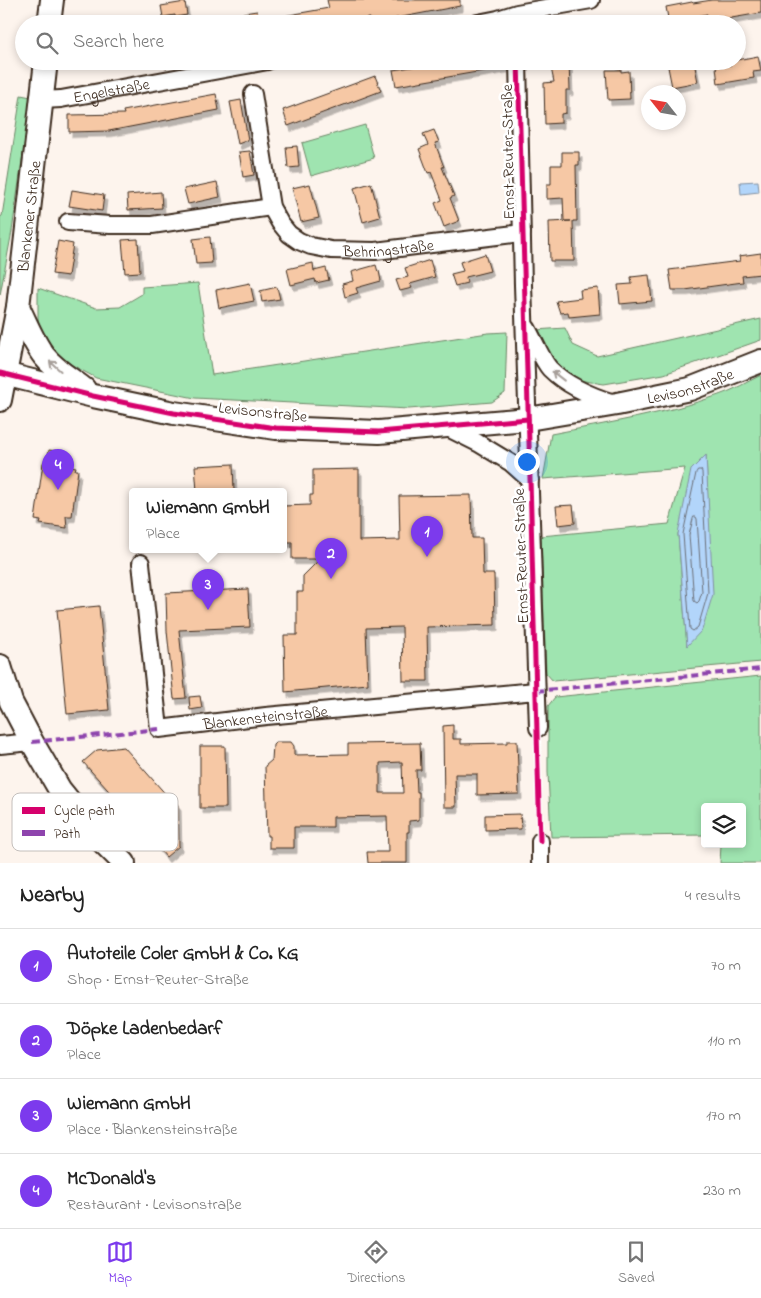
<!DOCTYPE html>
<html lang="en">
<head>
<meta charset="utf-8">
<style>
  :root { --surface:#fff; --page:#f6f6f6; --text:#222; --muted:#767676; --line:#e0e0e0; --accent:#7c3aed }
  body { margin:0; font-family:"Indie Flower",sans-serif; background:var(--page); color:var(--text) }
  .controls { position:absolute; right:15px; bottom:15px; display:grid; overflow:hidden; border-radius:5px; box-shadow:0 2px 8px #0003 }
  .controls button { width:45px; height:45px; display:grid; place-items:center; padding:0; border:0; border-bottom:1px solid var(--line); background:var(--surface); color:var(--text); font:25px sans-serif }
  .compass { position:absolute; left:641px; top:85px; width:45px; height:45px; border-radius:50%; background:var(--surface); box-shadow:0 2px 8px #0003; rotate:301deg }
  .you { position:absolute; left:526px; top:461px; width:18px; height:18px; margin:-12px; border:4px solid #fff; border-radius:50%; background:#1a73e8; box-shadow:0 0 0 8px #1a73e833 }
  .badge { display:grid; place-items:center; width:32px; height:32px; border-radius:50%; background:var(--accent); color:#fff; font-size:16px; font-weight:700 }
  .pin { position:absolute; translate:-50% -41px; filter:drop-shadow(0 1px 2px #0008) }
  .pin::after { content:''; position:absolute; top:26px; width:18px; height:15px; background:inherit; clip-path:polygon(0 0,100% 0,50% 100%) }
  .popup { position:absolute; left:129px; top:488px; width:158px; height:65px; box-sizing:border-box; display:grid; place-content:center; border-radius:5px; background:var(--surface); filter:drop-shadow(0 1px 4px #0005); font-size:16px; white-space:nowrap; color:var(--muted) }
  .popup b { font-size:19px; color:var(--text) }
  .popup::after { content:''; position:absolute; left:50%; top:100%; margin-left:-10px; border:10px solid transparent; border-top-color:var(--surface) }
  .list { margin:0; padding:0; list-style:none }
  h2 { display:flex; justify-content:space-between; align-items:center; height:65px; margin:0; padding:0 20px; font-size:21px }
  h2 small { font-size:16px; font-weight:400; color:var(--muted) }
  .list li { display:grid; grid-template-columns:32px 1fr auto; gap:15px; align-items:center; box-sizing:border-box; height:75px; padding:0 20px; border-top:1px solid var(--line) }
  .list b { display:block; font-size:19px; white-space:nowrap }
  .list p { margin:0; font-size:16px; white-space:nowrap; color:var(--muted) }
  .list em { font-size:16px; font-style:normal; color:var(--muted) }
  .icon { flex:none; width:28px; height:28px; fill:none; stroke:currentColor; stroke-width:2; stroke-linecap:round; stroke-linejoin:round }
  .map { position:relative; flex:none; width:761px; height:863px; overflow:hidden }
  .search { position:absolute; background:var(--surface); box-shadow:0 2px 8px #0003; left:15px; right:15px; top:15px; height:55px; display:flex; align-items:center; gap:12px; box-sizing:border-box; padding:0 18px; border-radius:28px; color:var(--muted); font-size:19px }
  .sheet { height:365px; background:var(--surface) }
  nav { display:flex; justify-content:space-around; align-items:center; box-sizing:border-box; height:70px; border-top:1px solid var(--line); background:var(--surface); font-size:14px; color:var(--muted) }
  nav a { display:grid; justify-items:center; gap:2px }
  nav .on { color:var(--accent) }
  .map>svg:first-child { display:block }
  .green { fill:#9fe4b0; stroke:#6d8767; fill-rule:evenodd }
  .water { fill:#b2d5fa; stroke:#8291a2 }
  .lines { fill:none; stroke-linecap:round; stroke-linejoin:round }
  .shore { stroke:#6b6e76; stroke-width:1 }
  .building { fill:#f6c8a5; stroke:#3b2a1e; fill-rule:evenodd; filter:url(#shadow) }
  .street-casing { stroke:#3b2a1e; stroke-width:20 }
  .secondary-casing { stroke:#3b2a1e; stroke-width:26 }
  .street { stroke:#fff; stroke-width:16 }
  .secondary { stroke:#fff; stroke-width:22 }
  .quiet { stroke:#8e44ad; stroke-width:4; stroke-dasharray:8 4; stroke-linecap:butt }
  .cycleway-casing { stroke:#fff; stroke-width:8 }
  .cycleway { stroke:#d6006c; stroke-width:5 }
  .oneway { stroke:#a79f9a }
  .labels { text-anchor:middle; stroke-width:5; stroke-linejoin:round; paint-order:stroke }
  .street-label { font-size:16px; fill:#3b2a1e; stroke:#fff }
  .key { fill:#fff; stroke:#c4bfbc; stroke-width:1 }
  .key-label { font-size:14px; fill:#3b2a1e }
</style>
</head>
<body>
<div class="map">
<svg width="761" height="863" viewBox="0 0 761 863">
  <defs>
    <filter id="shadow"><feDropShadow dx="3" dy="5.5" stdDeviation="0" flood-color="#0004"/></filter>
  </defs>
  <rect width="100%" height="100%" fill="#fdf4ed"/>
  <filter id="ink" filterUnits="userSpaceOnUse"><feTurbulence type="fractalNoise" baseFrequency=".02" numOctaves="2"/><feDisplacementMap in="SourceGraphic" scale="10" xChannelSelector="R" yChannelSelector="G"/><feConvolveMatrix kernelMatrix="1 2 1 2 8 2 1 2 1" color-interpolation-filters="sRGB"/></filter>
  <g filter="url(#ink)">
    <!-- green -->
    <g class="green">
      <path d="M21 95 31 97 12 231 0 295V217L2 216Z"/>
      <path d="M365 125 374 158 311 176 302 143Z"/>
      <path d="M198 283 212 375 488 333 507 332 505 393 492 402 409 409 195 398 96 378 63 360 41 333 38 318V288L96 308 120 307 142 294V287Z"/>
      <path d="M761 319V340L664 374 604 384 578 380 555 363 535 330 565 328 573 345 597 356Z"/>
      <path d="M761 375V662L553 681 546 673 541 536 669 524 685 468 543 479 551 434C608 423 665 414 719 395 734 390 747 382 761 375ZM706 455 709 532 687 646 678 534Z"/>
      <path d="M761 676V863H720L721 844H742V807H705V835L551 837 548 772V706L555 697Z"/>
    </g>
    <!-- water -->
    <g class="water">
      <path d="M758 181 759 192 741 194 740 182Z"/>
      <path d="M706 455 713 594 702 630 687 646 678 534 691 470Z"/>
    </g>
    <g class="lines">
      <!-- shore -->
      <g class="shore">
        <path d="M698 470H701L702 472 708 593 698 627 693 631 690 629 683 534 696 473Z"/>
        <path d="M694 517H696L697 519 702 592 699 601 697 603 694 601 689 535 693 519Z"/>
      </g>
    </g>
    <!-- building -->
    <g class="building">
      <path d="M327 0H460V6L371 23 370 18 339 24H272V18L329 8Z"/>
      <path d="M712 0H761V13L708 22 707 14 682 19 683 24H669L666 7 692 2 693 3Z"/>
      <path d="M185 2 187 15 175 17V15L163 17 161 6Z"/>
      <path d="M257 11 260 24H244L243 13Z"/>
      <path d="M758 56 761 71 753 72 754 78 718 84 716 67 731 65 730 61H737V60Z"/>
      <path d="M447 61H505L506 67 396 86 393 70Z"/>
      <path d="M557 61H569L570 90H566V113L561 114V123L545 124 544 83 554 82 550 63Z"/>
      <path d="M694 62 698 82 672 87 668 67Z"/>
      <path d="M606 70H621V72L629 71 630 99 608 100Z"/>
      <path d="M375 76 381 91 288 126 283 110Z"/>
      <path d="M216 94 219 110 109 131 69 132V115L124 114 123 111Z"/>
      <path d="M241 100 248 140 238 144 230 102Z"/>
      <path d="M434 130 439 142 435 143 444 167H442L454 196 450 198 459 221 444 227 435 203 442 200 431 172 428 173 419 149 428 145 423 134Z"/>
      <path d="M297 146 299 167 288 168 286 147Z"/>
      <path d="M250 151 254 175 243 177 239 152Z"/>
      <path d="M562 152H579V165H576L577 221H573L574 261H550L549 222 571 221H564L563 198 547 199V184H551V165H562Z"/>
      <path d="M217 182 220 197 188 204 184 189Z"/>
      <path d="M371 183 380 217 363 222 354 188Z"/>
      <path d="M310 184 319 218 301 222 292 188Z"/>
      <path d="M72 190 104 195 102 211 69 206Z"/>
      <path d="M161 192 162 208 128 210 127 195Z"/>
      <path d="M210 237 212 263 196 264 193 239Z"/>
      <path d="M138 239 140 272 125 273 122 240Z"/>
      <path d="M58 241 73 244 68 276 52 274Z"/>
      <path d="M761 253V274L742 276 743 282 685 290H672L669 270 740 261 739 256Z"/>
      <path d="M485 254 490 271 466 277 467 283 455 286 451 274 463 271 460 262Z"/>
      <path d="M430 260 435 277 410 284 412 288 400 291 396 280 408 277 405 268Z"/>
      <path d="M313 263 314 271 326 268 329 280 316 283 315 279 291 285 287 269Z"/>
      <path d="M376 265 378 272 379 271 381 281 356 288 358 293 345 297 342 284 353 281 351 272Z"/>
      <path d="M649 275 652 301 620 304 618 285 632 284 631 277Z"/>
      <path d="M250 283 254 301 219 308 216 290Z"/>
      <path d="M277 287 280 299 262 302 260 291Z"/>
      <path d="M598 288 600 314 569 317 568 312 560 313 556 301 581 298 580 290Z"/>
      <path d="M49 450 61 452 59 464 76 467 75 470H78L72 516H66L67 528 40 524 41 521 35 520 43 463 48 456Z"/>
      <path d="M233 464 234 491H197L195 466Z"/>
      <path d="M359 469V541L400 540 399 496 471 495 472 538H482L483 574H494L495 625 427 627 428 681H403L402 627 366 628 368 684 285 692 284 635H297V592H303V576L320 559H292V542H283V506L310 505V495H313V470Z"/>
      <path d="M573 505 575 523 558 525 556 506Z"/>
      <path d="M248 589 250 627 179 630 186 698 174 699 167 631 166 593Z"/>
      <path d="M99 606 109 710 67 714 57 610Z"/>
      <path d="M200 696 202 708 190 710 189 697Z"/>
      <path d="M453 725V739H461V744L507 743V741H517L519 794 477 795V774H455L456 807H444L443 726Z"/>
      <path d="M276 742H291L294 746V755L348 754V744L420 743 421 770H416L417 792H419V820L409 821V832H407V863H368L367 852H388L387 816 333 817V827H294V848H269V836H267L265 766 272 760 273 745ZM402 762 403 793H380V763Z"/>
      <path d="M200 746H225L226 808H200Z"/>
      <path d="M124 747 169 798 171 797 178 805 179 846 166 857 146 833 144 835 137 827 139 825 83 762 97 750Z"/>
      <path d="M520 814 521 829 485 830V815Z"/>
    </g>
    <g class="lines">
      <!-- street casing -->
      <g class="street-casing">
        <g id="street">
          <path d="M473 24 498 19 517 13 591 0"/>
          <path d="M518 61 523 285 538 728"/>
          <path id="s1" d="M253 94 271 207 280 223 289 234 299 241 311 246 331 250 375 251 522 233"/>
          <path id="s2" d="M42 100 61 99 268 61"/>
          <path d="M68 222 110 225H152L271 207"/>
          <path d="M527 328C533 338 543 362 550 369 567 386 591 396 614 403"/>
          <path d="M444 426 478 443 511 463 530 480"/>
          <path id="s3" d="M141 563 159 729 266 716 536 691"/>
          <path d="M0 745 32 742"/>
          <path d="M540 841V863"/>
        </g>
      </g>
      <!-- secondary casing -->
      <g class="secondary-casing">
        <g id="secondary">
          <path d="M49 24 52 0"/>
          <path d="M18 307C26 323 33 342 44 356 55 370 71 379 84 389"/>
          <path id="s4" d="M0 373 93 396 174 413 276 428 379 432 528 419 617 404 690 389 761 361"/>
          <path id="s5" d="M0 400 18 307 46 61"/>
          <path d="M0 666 11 702 32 742 60 790 97 836 124 863"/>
        </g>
      </g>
      <!-- street -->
      <use href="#street" class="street"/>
      <!-- secondary -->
      <use href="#secondary" class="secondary"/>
      <!-- quiet -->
      <g class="quiet">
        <path d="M536 691 761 669"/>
        <path d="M32 742 159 729"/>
      </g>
      <!-- cycleway casing -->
      <g class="cycleway-casing">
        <g id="cycleway">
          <path d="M518 61C524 321 535 581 540 841"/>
          <path d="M0 373 93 396 174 413 276 428 379 432 528 419"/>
        </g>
      </g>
      <!-- cycleway -->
      <use href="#cycleway" class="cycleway"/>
    </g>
    <!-- one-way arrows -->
    <defs><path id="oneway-shaft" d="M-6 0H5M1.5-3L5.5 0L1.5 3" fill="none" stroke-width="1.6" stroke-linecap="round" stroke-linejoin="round" transform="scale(1.25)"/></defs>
    <g class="oneway">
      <use href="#oneway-shaft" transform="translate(55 366) rotate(-138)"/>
      <use href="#oneway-shaft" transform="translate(558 376) rotate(-142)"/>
    </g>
  </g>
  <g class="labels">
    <!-- street labels -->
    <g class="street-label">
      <text dy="6" stroke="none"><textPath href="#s2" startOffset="70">Engelstraße</textPath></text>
      <text transform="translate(507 152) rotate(-91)" y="6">Ernst-Reuter-Straße</text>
      <text dy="6" stroke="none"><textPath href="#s5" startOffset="186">Blankener Straße</textPath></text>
      <text dy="6" stroke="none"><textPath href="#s1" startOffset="250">Behringstraße</textPath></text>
      <text dy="6" stroke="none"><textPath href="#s4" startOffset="700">Levisonstraße</textPath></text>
      <text transform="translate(263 411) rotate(6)" y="6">Levisonstraße</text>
      <text transform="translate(520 556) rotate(-92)" y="6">Ernst-Reuter-Straße</text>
      <text dy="6" stroke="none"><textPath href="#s3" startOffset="274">Blankensteinstraße</textPath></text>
    </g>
  </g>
  <!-- legend -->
  <rect x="12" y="793" width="166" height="58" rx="8" class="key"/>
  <rect x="22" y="807" width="23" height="7" fill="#d6006c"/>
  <rect x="22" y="830" width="23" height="6" fill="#8e44ad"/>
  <g class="key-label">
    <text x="54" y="815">Cycle path</text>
    <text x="54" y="838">Path</text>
  </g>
</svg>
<div class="controls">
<button><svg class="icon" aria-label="layers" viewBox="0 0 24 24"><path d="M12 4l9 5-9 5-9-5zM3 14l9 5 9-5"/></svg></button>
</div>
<svg class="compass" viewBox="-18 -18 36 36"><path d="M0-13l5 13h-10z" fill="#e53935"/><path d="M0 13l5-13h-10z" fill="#767676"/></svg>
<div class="you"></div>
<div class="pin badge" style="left:427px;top:557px">1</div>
<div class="pin badge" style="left:331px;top:579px">2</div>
<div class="pin badge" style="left:208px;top:610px">3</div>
<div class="popup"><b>Wiemann GmbH</b>Place</div>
<div class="pin badge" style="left:58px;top:490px">4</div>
<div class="search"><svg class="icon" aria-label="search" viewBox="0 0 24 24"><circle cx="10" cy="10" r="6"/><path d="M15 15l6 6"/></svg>Search here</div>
</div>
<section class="sheet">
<h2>Nearby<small>4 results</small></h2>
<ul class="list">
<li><span class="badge">1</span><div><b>Autoteile Coler GmbH &amp; Co. KG</b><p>Shop · Ernst-Reuter-Straße</p></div><em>70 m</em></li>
<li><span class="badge">2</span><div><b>Döpke Ladenbedarf</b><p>Place</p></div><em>110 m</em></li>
<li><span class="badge">3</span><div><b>Wiemann GmbH</b><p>Place · Blankensteinstraße</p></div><em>170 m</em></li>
<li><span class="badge">4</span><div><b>McDonald's</b><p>Restaurant · Levisonstraße</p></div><em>230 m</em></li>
</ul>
</section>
<nav>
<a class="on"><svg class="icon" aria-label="map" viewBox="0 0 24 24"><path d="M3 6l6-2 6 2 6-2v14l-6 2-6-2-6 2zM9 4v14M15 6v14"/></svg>Map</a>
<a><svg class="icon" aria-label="directions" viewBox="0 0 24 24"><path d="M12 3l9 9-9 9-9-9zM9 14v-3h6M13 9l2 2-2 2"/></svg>Directions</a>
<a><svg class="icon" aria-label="saved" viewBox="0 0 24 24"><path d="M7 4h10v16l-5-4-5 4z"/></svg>Saved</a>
</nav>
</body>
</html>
